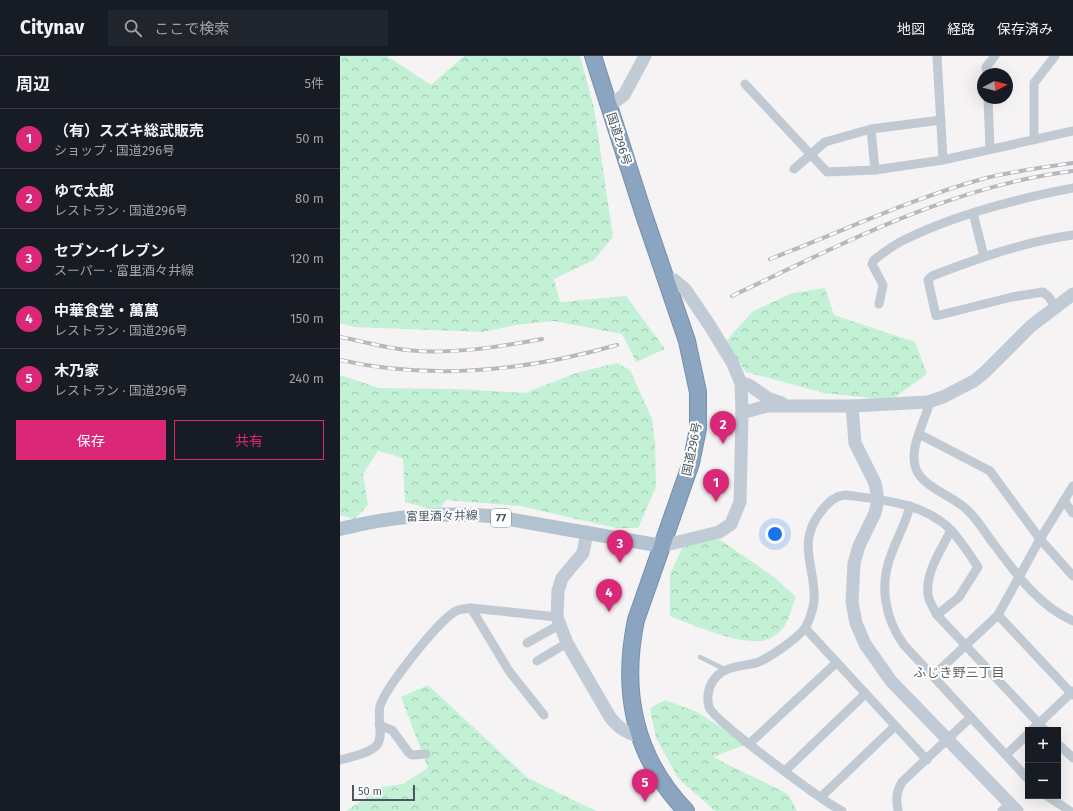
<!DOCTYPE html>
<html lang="ja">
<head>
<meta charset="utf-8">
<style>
  :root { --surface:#171b24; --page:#20242c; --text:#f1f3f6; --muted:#9ea1a6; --line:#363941; --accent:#db2777 }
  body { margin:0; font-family:"Fira Sans","Noto Sans JP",sans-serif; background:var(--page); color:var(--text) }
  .controls { position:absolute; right:12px; bottom:12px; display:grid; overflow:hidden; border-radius:0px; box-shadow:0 4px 16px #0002 }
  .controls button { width:36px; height:36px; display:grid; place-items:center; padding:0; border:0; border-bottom:1px solid var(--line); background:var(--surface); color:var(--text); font:20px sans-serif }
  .compass { position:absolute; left:637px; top:12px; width:36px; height:36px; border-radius:50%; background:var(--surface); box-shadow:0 4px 16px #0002; rotate:83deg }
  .scale { position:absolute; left:12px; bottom:10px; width:63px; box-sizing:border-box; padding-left:4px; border:2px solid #4a5661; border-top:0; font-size:11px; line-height:14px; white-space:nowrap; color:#4a5661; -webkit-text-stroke:3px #fff; paint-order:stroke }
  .you { position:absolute; left:435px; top:478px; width:14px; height:14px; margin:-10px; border:3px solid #fff; border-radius:50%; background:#1a73e8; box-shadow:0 0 0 6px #1a73e833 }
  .badge { display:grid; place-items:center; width:26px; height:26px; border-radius:50%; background:var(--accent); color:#fff; font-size:13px; font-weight:700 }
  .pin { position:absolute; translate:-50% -33px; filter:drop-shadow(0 1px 2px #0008) }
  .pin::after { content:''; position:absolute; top:21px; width:14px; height:12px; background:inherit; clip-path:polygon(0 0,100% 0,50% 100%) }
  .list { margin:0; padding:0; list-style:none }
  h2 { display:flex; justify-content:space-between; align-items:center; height:52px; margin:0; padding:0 16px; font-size:17px }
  h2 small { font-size:13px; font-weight:400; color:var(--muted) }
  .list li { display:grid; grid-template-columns:26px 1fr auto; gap:12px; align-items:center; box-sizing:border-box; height:60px; padding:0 16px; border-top:1px solid var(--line) }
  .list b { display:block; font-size:15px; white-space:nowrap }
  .list p { margin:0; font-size:13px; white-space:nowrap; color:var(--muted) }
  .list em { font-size:13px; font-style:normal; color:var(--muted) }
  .actions { display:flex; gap:8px; padding:12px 16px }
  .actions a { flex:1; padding:9px 0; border:1px solid var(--accent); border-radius:0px; text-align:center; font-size:14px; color:var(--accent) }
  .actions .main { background:var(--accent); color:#fff }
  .icon { flex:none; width:22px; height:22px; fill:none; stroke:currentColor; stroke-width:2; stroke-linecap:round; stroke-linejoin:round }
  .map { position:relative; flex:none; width:733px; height:755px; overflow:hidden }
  header { display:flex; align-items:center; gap:24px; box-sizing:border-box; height:56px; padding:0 20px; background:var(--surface); border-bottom:1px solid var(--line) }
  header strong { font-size:19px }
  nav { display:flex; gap:22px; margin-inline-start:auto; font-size:14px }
  .search { width:280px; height:36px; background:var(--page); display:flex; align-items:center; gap:10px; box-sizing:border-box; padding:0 14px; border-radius:0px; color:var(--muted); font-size:15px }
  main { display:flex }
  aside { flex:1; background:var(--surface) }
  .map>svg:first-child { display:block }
  .forest { fill:url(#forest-crowns) }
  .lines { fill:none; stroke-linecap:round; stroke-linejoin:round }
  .highway-casing { stroke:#7690ad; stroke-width:18 }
  .lane { stroke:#c1cad2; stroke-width:4.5 }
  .street { stroke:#c1cad2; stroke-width:9 }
  .secondary { stroke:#c1cbd6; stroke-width:13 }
  .primary { stroke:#b3c2d1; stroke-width:14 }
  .highway { stroke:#8ba5c1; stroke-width:16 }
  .rail-casing { stroke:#b5b8bd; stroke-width:4 }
  .rail { stroke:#fff; stroke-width:2.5; stroke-dasharray:8; stroke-linecap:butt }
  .labels { text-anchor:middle; stroke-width:4; stroke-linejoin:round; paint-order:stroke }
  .shield { fill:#fff; stroke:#808990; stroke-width:1 }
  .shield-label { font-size:11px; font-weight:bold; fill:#4a5661 }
  .street-label { font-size:12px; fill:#4a5661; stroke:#fff }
  .neighbourhood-label { font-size:13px; fill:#5f6368; stroke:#fff }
</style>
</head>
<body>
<header>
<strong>Citynav</strong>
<div class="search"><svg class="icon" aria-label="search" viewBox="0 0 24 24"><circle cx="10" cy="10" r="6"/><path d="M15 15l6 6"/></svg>ここで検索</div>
<nav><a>地図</a><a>経路</a><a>保存済み</a></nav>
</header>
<main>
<aside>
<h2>周辺<small>5件</small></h2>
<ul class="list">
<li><span class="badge">1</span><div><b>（有）スズキ総武販売</b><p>ショップ · 国道296号</p></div><em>50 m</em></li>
<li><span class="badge">2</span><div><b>ゆで太郎</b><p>レストラン · 国道296号</p></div><em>80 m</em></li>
<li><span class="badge">3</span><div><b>セブン-イレブン</b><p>スーパー · 富里酒々井線</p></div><em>120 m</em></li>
<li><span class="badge">4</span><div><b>中華食堂・萬萬</b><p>レストラン · 国道296号</p></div><em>150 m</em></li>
<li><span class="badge">5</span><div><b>木乃家</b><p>レストラン · 国道296号</p></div><em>240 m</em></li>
</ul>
<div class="actions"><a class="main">保存</a><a>共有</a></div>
</aside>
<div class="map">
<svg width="733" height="755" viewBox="0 0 733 755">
  <defs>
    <pattern id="forest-crowns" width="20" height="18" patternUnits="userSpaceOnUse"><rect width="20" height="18" fill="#c3f1d5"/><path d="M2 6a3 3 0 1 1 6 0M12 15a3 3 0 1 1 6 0" fill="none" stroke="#a0c6b0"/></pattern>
  </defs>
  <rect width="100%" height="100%" fill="#f5f3f3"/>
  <!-- forest -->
  <g class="forest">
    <path d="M0 0H47L91 29 124 0H240L254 52 273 181 254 204 214 223 220 246 286 240 325 293 296 306 282 278 214 265 175 269 143 276 15 271 0 267Z"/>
    <path d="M485 232 494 259 575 286 587 318 551 344 484 337 406 316 385 286 413 255 453 237Z"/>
    <path d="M277 307 290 314 312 363 315 387 316 431 298 472H276L180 450 106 444 98 455 65 446 63 402 38 395 23 418 28 449 15 463 0 459V319L39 332 118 333 185 337 236 317Z"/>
    <path d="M379 483 434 521 456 541C452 550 449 564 443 572 438 579 428 585 419 585 396 587 352 569 330 560V518L344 488Z"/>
    <path d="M88 629 188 722 256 755H6L43 731 63 728 88 712 61 641Z"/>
    <path d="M325 644 357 656 407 688 373 701 448 738 457 755H375L338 722 316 682 310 652Z"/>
  </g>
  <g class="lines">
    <!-- highway casing -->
    <g class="highway-casing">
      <path id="highway" d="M253 0 303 156 347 285 358 336V373L351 407 296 564C281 636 294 701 346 755"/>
    </g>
    <!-- lane -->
    <path class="lane" d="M360 601 386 614"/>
    <!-- street -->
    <g class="street">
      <path d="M597 0 603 104"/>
      <path d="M647 18 646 11 655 0"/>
      <path d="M405 28 487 116 535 114 603 104 733 75"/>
      <path d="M648 42 650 93"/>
      <path d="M531 73 535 114"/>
      <path d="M694 83V27L715 0"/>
      <path d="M454 113 485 86 531 73 601 64"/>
      <path d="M633 157 644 200"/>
      <path d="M539 248 543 229 532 208 534 204C543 197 553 189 564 184 616 158 676 143 733 132"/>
      <path d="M715 251 709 241 703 236 672 241 596 260 588 224 592 220C638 202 684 186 733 179"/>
      <path d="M588 346V352C582 371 569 394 576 413 582 430 612 440 625 452 635 460 642 472 650 483 674 515 696 548 733 565"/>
      <path d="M579 378 650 415 700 483 733 520"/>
      <path d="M724 445 733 457"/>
      <path d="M570 450C566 467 557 482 551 499 539 530 545 563 564 589L688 723"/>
      <path d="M611 474C602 493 585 516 588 539 589 545 594 553 597 559L705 674"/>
      <path d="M131 552 169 615 204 659"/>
      <path d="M658 559 733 639"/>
      <path d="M465 572 587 704"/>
      <path d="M187 587 219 569"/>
      <path d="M197 605 227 587"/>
      <path d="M593 620 658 559 700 483 733 430"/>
      <path d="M39 669 52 674 69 697 72 699 86 698"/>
      <path d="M692 674 733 635"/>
      <path d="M409 688 496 607"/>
      <path d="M718 688 733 702"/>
      <path d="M667 698 688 678"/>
      <path d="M0 704C10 701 29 698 37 689 44 680 37 661 40 650 46 631 98 565 116 555 120 553 126 553 131 552L217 561"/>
      <path d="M445 715 525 638"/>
      <path d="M707 740 730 755"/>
      <path d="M481 741 555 670"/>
      <path d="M502 755C484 746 374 665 369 651 366 640 369 628 377 620 387 610 403 610 416 607 428 603 458 582 465 572 469 566 473 553 474 546 477 512 454 487 483 453 489 446 495 440 505 439 542 444 583 446 611 474 621 485 630 499 638 511L619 541 597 559"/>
      <path d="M558 755C556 743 556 736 562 726L631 661"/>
      <path d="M662 755 669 749"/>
    </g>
    <!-- secondary -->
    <g class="secondary">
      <path d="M269 50 284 39 305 0"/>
      <path d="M401 327 409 329 428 342 442 347"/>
      <path d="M512 350 515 387 535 427 538 444 535 457 519 490 514 507 512 546 516 567 525 588 551 625 677 755"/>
      <path d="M402 357 427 350H512L588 346 603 341 634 325 644 317 691 270 733 238"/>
      <path d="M247 476 243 497 222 522 218 535 217 561 227 587 270 661C278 672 287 677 300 681"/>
      <path d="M322 490 379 476 391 468 400 446 402 357 401 327 392 306 370 270 345 233 334 224 327 225"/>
    </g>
    <!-- primary -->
    <path class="primary" d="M0 473C54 460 95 456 151 460L322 490"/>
    <!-- highway -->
    <use href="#highway" class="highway"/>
    <!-- rail casing -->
    <g class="rail-casing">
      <g id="rail">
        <path d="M430 203C501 176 572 142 646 122 675 115 704 111 733 107"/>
        <path d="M392 240C502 188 611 130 733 115"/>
        <path d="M0 281C22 285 45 292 67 294 111 299 158 291 202 283"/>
        <path d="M0 304C93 325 186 315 277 289"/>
      </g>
    </g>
    <!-- rail -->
    <use href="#rail" class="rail"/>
  </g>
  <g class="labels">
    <!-- shield labels -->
    <rect class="shield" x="151" y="453" width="20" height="18" rx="3"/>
    <g class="shield-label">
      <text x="161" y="466">77</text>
    </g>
    <!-- street labels -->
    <g class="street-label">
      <text transform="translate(279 83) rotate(72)" y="4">国道296号</text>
      <text transform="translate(352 393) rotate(-78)" y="4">国道296号</text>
      <text transform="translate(102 460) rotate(-1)" y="4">富里酒々井線</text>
    </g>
    <!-- neighbourhood labels -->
    <g class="neighbourhood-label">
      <text x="619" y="621">ふじき野三丁目</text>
    </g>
  </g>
</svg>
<div class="controls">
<button>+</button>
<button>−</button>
</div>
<svg class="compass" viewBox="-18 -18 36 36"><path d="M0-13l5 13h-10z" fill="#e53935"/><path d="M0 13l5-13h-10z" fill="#9ea1a6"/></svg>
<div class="scale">50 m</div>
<div class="you"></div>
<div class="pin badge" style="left:376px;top:446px">1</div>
<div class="pin badge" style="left:383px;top:388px">2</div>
<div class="pin badge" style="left:280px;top:507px">3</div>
<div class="pin badge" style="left:269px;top:556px">4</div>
<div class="pin badge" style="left:305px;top:746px">5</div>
</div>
</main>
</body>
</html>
